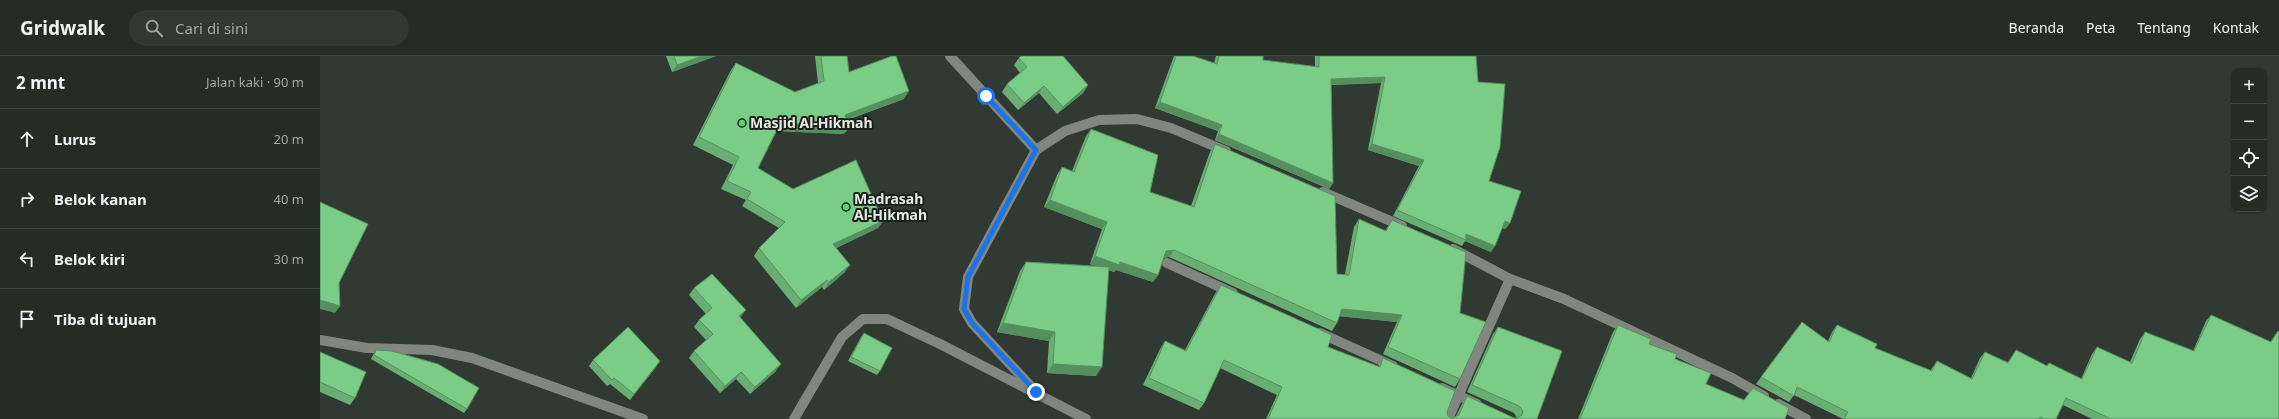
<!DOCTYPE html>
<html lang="id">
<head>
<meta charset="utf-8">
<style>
  :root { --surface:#252c26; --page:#313832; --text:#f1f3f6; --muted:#a3a7a7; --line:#424843 }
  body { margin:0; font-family:"Noto Sans",sans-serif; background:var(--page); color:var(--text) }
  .controls { position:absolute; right:12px; top:12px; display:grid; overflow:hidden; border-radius:8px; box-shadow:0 1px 3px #0004 }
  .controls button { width:36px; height:36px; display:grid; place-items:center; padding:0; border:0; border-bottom:1px solid var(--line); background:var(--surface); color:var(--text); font:20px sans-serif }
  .stop { position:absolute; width:12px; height:12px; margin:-9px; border:3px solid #1a73e8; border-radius:50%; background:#fff }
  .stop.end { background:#1a73e8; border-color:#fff; box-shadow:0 1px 4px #0008 }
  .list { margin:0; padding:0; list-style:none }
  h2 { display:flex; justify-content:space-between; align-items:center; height:52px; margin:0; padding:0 16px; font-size:17px }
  h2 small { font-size:13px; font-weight:400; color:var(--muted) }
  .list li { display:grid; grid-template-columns:26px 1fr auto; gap:12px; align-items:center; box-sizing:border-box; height:60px; padding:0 16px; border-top:1px solid var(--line) }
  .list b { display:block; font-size:15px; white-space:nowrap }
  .list em { font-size:13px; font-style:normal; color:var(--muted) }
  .icon { flex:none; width:22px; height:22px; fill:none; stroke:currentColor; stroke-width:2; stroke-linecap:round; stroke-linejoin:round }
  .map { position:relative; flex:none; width:1959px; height:363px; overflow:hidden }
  header { display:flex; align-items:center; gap:24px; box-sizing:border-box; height:56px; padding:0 20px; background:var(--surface); border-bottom:1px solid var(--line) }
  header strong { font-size:19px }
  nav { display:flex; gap:22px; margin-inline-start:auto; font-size:14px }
  .search { width:280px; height:36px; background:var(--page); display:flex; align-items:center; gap:10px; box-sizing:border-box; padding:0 14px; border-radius:22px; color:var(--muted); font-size:15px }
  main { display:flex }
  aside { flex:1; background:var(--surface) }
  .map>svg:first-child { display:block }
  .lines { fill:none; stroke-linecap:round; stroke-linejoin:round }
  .minor { stroke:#818681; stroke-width:10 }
  .wall { fill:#69af74 }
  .shaded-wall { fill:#558f5e }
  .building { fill:#7acc87; stroke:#558f5e }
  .route { stroke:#1a73e8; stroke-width:5 }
  .poi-dot { fill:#55d671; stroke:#1c201c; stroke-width:1.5 }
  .labels { text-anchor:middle; stroke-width:4; stroke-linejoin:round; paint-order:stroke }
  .poi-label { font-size:14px; font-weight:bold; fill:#e5ebe5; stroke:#1c201c; text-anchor:start }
</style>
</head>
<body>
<header>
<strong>Gridwalk</strong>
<div class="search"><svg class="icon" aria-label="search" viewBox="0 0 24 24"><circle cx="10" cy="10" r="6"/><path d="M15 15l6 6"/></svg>Cari di sini</div>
<nav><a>Beranda</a><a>Peta</a><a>Tentang</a><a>Kontak</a></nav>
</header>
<main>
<aside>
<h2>2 mnt<small>Jalan kaki · 90 m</small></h2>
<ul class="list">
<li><svg class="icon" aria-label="ahead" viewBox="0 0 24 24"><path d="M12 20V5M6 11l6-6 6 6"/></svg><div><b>Lurus</b></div><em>20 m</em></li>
<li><svg class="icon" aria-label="right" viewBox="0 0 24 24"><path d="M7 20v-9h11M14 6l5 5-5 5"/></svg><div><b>Belok kanan</b></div><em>40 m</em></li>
<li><svg class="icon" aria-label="left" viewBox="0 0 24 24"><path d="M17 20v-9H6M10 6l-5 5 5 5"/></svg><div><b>Belok kiri</b></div><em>30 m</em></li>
<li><svg class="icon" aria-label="arrive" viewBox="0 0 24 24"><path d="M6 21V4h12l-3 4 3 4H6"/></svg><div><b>Tiba di tujuan</b></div></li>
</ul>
</aside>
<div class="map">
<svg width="1959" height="363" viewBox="0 0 1959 363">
  <rect width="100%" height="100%" fill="#313a32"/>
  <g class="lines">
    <!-- minor -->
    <g class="minor">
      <path d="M630 0 716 94"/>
      <path d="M1003 136 1082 170"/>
      <path d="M1133 193 1190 223 1244 243 1412 322 1444 340"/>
      <path d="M847 207 913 237"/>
      <path d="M1000 277 1073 310"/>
      <path d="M0 284 47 292 112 294 152 302 323 363"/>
      <path d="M1122 332 1157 348"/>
      <path d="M716 336 652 267 644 253 648 221 716 94 745 75 779 64 817 63 851 72 906 95"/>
      <path d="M1458 348 1486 363"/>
      <path d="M474 363 522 281 543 263H567L620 288 766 363"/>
      <path d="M1128 363 1190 223"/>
    </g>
  </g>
  <!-- wall -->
  <g class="wall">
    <path d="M346 0H396L352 16Z"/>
    <path d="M495 0H527L529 16 584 43 527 64 524 78 457 75 438 112 473 133 563 165 558 172 516 192 525 216 504 234 502 231 476 252 434 200 439 192 459 172 422 150 426 144 401 133 413 109 373 89 411 14 416 7 475 36 498 27Z"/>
    <path d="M854 0H873L894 7 896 0H943V4L995 11V0H1156L1158 26 1169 125 1190 167 1185 173 1182 172 1171 196 1145 185 1142 190 1073 160 1099 110 1048 94 1061 27 1011 29 1013 127 1009 133 895 84 898 75 835 52Z"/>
    <path d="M699 2 768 29 763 37 737 58 719 37 698 54 682 36 687 28 700 17 694 9Z"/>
    <path d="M771 73 830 136 871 150 890 96 895 88 1017 218H1025L1034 171 1039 163 1065 175 1072 164 1140 257V323L1135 331 1063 298 1077 266 1019 260 1017 267 1012 275 849 201 844 202 838 219 833 226 796 214 794 216 788 214 776 320 727 317 729 285 677 276 700 215 706 206 777 210 770 208 782 173 724 151 737 119 742 111 752 115 766 80Z"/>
    <path d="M901 229 1008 291 1058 311 1063 302 1127 356 1128 360 1133 362 1136 360 1142 348 1147 340 1194 362H1197L1194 357 1147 336 1173 278 1178 271 1217 363H946L957 339 900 312 884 347 879 354 823 329 840 293 845 285 865 294 896 236Z"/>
    <path d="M374 232 420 262 456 315 430 338 416 323 400 337 369 302 374 295 386 284 374 271 379 264 386 258 369 239Z"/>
    <path d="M1891 259 1950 286 1958 275 1959 363H1772L1743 349 1736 363H1523L1474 339 1469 346 1436 328 1441 321 1508 285 1512 276 1517 269 1555 292 1610 315 1617 305 1651 322 1660 302 1665 296 1688 306 1696 294 1727 310 1729 307 1761 323 1772 298 1777 291 1810 306 1820 283 1825 276 1873 295 1886 265Z"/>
    <path d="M1298 269 1355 303 1386 328 1465 363H1258L1293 276Z"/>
    <path d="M544 277 560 315 557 319 528 305 541 281Z"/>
    <path d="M56 294 147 353 144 357 51 303 53 299Z"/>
    <path d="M0 296 35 342 30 349 0 336Z"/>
    <path d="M273 304 336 311 310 344 290 328 287 330 269 310Z"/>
  </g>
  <!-- shaded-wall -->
  <g class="shaded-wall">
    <path d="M382 0H396L352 16 357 9Z"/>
    <path d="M1065 21 1061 27 1007 29 1011 23Z"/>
    <path d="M768 29 763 37 737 58 743 51Z"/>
    <path d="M724 30 719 37 698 54 704 47Z"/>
    <path d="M589 35 584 43 520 66 525 59Z"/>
    <path d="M840 46 902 69 898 75 835 52Z"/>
    <path d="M460 67 530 71 524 78 455 75Z"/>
    <path d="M899 78 1013 127 1009 133 895 84Z"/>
    <path d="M1052 88 1104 104 1099 110 1048 94Z"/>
    <path d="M730 144 787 166 782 173 724 151Z"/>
    <path d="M563 165 558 172 508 196 513 188Z"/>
    <path d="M1185 165 1190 167 1185 173 1181 171Z"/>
    <path d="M1146 178 1175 190 1171 196 1145 185 1146 184Z"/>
    <path d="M854 194 849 201 841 202 846 195Z"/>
    <path d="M775 200 800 206 838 219 833 226 796 214 794 216 770 208Z"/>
    <path d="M530 209 525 216 504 234 509 226Z"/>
    <path d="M507 224 502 231 476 252 481 244Z"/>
    <path d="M0 244 20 250 15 257 0 253Z"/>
    <path d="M1022 253 1082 259 1077 266 1017 260Z"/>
    <path d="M426 254 420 262 414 268 419 260Z"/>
    <path d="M683 267 735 276 729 285 677 276Z"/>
    <path d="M340 305 336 311 310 344 314 338Z"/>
    <path d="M461 308 456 315 430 338 435 331Z"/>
    <path d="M733 308 782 311 776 320 727 317Z"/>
    <path d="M421 316 416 323 400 337 405 330Z"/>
  </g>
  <!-- building -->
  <g class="building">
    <path d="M354 0H382L357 9Z"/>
    <path d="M501 0H527L529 16 572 0H576L589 35 525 59 530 71 460 67 438 112 473 133 536 104 563 165 513 188 530 209 509 226 507 224 481 244 439 192 465 166 427 143 431 136 407 125 419 101 379 81 416 7 475 36 504 25Z"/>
    <path d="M701 0H743L768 29 743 51 724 30 704 47 687 28 707 11 699 2Z"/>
    <path d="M856 0H873L897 8 899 0H943V4L999 11V0H1156L1158 26 1185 28 1180 91 1169 125 1201 135 1190 167 1185 165 1175 190 1146 178V184L1077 154 1104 104 1052 88 1065 21 1011 23 1013 127 899 78 902 69 840 46Z"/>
    <path d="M771 73 838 99 830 136 874 151 895 88 1015 140 1017 218 1029 219 1039 163 1066 175 1072 164 1136 192 1146 196 1140 257 1166 266 1140 323 1068 291 1082 259 1022 253 1017 267 854 194 846 195 838 219 800 206 799 209 775 200 787 166 730 144 742 111 754 116Z"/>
    <path d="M0 146 48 168 19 227 20 250 0 244Z"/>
    <path d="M706 206 789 211 782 311 733 308 735 276 683 267Z"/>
    <path d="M392 218 426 254 419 260 461 308 435 331 421 316 405 330 374 295 393 278 379 264 392 252 374 232Z"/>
    <path d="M901 229 1012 279 1008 291 1060 311 1063 302 1135 335 1127 356 1128 360 1133 362 1139 359 1147 340 1194 362H1197L1202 359 1203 355 1199 350 1152 329 1178 271 1242 295 1217 363H948L962 331 904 304 884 347 829 322 845 285 866 295Z"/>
    <path d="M1891 259 1951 286 1958 275 1959 276V363H1789V362L1746 342 1736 363H1724L1720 361 1719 363H1524L1528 356 1477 331 1474 340 1441 321 1482 266 1509 286 1517 269 1557 288 1555 292 1612 315 1617 305 1652 323 1665 296 1688 307 1696 294 1727 310 1729 307 1762 323 1777 291 1812 307 1825 276 1874 295Z"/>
    <path d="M1298 269 1331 283 1329 288 1357 298 1355 303 1391 317 1386 328 1424 344 1433 332 1469 352 1465 363H1260Z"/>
    <path d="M308 271 340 305 314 338 294 322 292 324 273 304Z"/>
    <path d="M544 277 572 292 560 315 531 301Z"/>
    <path d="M56 294 72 295 118 308 159 332 147 353 54 299Z"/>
    <path d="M0 296 46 316 35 342 0 326Z"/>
  </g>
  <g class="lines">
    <!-- route -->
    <path class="route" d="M666 40 716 94 648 221 644 253 652 267 716 336"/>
  </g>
  <!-- markers -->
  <g class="poi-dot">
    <circle cx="422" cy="67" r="4"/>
    <circle cx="526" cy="151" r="4"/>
  </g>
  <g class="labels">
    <!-- poi labels -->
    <g class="poi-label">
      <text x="430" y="72">Masjid Al-Hikmah</text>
      <text x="534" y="148">Madrasah<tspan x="534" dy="16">Al-Hikmah</tspan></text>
    </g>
  </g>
</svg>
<div class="controls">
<button>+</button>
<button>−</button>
<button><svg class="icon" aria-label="locate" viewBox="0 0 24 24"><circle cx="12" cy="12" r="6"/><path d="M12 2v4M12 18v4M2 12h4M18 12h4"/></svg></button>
<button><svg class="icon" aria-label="layers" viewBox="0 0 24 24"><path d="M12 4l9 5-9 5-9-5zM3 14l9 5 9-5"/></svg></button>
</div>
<div class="stop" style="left:666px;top:40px"></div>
<div class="stop end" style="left:716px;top:336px"></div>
</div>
</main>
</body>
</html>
